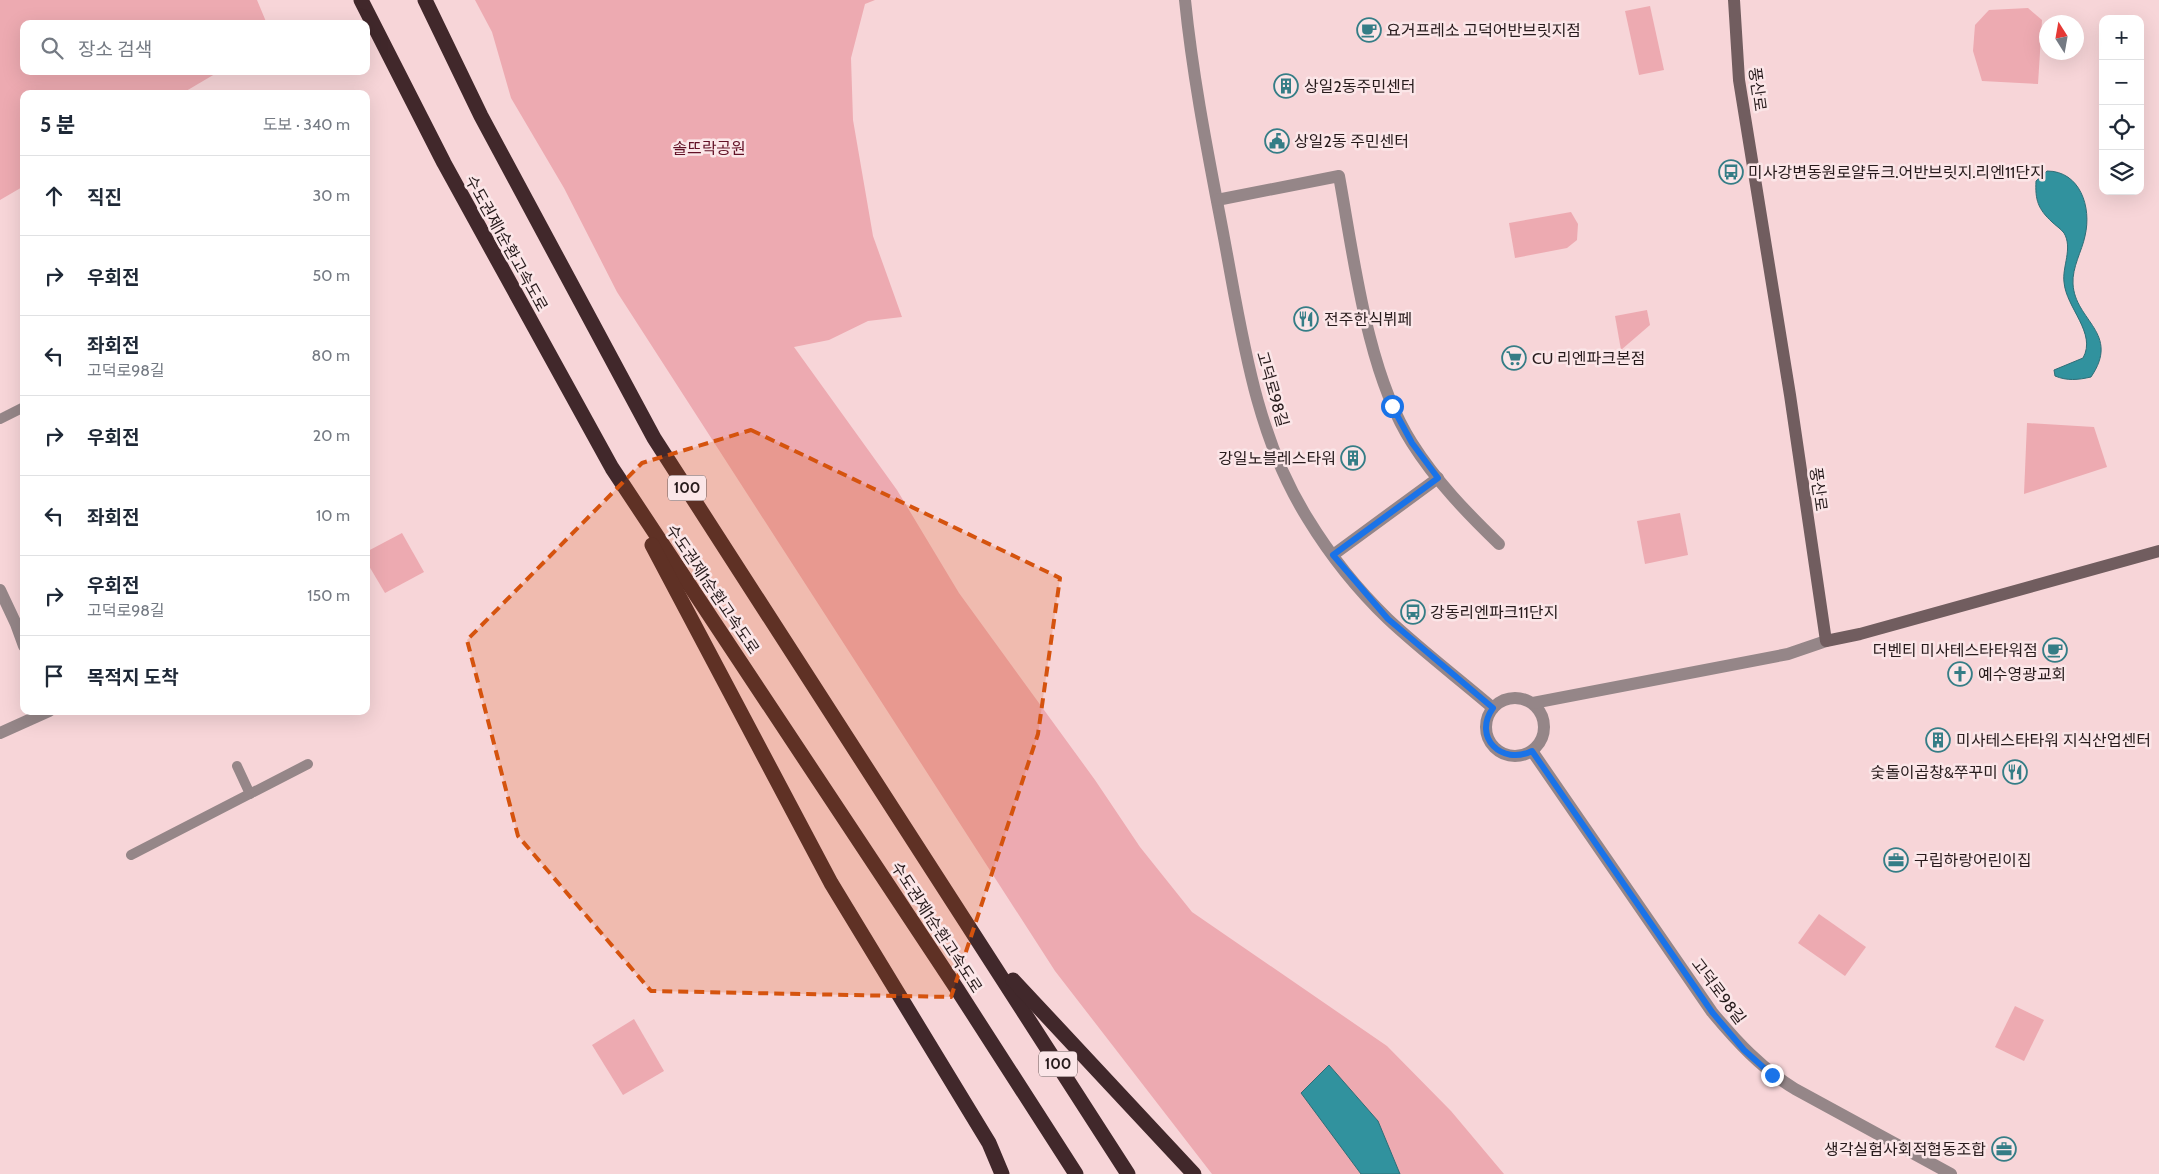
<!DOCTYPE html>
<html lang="ko">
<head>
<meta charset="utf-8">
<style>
  :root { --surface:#fff; --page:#f2f2f3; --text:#1f2937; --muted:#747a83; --line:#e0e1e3 }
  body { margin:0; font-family:Cabin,"Noto Sans KR",sans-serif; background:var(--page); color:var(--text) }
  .controls { position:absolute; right:15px; top:15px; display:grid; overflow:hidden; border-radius:10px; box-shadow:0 5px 20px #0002 }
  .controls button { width:45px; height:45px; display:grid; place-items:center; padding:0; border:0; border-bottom:1px solid var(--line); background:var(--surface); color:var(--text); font:25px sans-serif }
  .compass { position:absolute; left:2039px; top:15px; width:45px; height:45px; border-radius:50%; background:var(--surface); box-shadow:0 5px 20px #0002; rotate:349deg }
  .stop { position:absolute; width:15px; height:15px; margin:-11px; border:4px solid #1a73e8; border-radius:50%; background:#fff }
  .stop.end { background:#1a73e8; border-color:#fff; box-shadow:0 1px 5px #0008 }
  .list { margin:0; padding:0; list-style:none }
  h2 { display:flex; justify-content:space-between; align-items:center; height:65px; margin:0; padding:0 20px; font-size:21px }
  h2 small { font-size:16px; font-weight:400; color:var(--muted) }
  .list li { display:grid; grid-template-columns:32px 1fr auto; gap:15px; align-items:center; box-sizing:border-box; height:80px; padding:0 20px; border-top:1px solid var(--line) }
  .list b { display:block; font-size:19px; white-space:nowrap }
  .list p { margin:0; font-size:16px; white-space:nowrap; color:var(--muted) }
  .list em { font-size:16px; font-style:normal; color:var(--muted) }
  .icon { flex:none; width:28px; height:28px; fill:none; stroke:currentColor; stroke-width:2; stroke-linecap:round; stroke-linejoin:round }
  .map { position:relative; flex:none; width:2159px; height:1174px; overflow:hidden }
  .search { position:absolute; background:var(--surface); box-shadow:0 5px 20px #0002; left:20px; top:20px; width:350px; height:55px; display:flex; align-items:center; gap:12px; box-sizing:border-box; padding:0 18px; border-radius:10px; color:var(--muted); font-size:19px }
  .panel { position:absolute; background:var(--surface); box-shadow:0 5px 20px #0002; left:20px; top:90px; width:350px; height:625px; border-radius:10px }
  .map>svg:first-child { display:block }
  .green { fill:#edaab1 }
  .water { fill:#31929e; stroke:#2e6e77 }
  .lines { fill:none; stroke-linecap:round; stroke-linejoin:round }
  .lane { stroke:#958688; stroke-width:10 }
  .street { stroke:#958688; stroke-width:12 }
  .secondary { stroke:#715d5f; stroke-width:12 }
  .highway { stroke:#41282b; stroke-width:15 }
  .route { stroke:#1a73e8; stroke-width:6 }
  .marked { fill:#d5530e; fill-opacity:0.2; stroke:#d5530e; stroke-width:4; stroke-dasharray:10 6; stroke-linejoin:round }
  .labels { text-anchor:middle; stroke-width:5; stroke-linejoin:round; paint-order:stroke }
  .shield { fill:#fbe6e8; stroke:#675859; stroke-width:1 }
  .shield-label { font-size:15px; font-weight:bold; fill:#271b1c }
  .poi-label { font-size:16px; fill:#271b1c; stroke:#fbe6e8; text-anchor:start }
  .street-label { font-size:16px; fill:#271b1c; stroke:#fbe6e8 }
  .park-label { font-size:16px; fill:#621126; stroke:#fbe6e8 }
</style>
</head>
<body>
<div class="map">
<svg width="2159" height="1174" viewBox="0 0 2159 1174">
  <rect width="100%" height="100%" fill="#f7d5d8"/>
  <!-- green -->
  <g class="green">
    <path d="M0 0H257L267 24H24V71H220L181 94H24V186L0 200Z"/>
    <path d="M475 0H875L865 4 851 58 853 120 873 236 902 317 868 321 829 340 794 347 897 490 959 593 1095 780 1140 847 1192 912 1387 1046 1451 1111 1504 1174H1212L1055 971 617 292 564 188 511 98 492 32Z"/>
    <path d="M1650 6 1664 70 1639 75 1625 11Z"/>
    <path d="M2028 8 2042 20 2038 84 1982 81 1973 51 1975 25 1989 10Z"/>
    <path d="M1571 212 1578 224 1577 240 1567 248 1515 258 1509 223Z"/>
    <path d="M1647 310 1650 325 1621 350 1615 316Z"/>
    <path d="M2027 423 2094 427 2107 467 2024 494Z"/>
    <path d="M1680 513 1688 555 1645 564 1637 521Z"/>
    <path d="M402 533 424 572 385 593 366 561V552Z"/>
    <path d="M1819 914 1866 947 1845 976 1798 943Z"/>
    <path d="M2015 1006 2044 1020 2024 1061 1995 1047Z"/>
    <path d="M634 1019 664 1071 623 1095 592 1045Z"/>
  </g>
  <!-- water -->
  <g class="water">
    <path d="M2047 171C2080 171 2092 207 2085 236 2082 251 2072 267 2073 284 2075 321 2121 333 2091 377 2078 380 2067 381 2055 376L2054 370 2083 358C2097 333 2066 308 2064 282 2062 267 2073 248 2064 233 2061 229 2055 225 2052 222 2038 209 2035 200 2036 181Z"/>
    <path d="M1329 1065 1378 1121 1400 1174H1361L1301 1093Z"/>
  </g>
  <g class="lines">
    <!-- lane -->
    <g class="lane">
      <path d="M0 419 24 407"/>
      <path d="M237 766 250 794"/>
      <path d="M131 855 308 764"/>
    </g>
    <!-- street -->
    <g class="street">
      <path d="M1185 0C1193 80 1209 159 1224 238 1242 334 1255 435 1308 519 1330 555 1358 590 1388 619 1421 650 1458 678 1493 708"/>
      <path d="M1217 200 1339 176C1354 258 1367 373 1412 443 1436 481 1467 513 1499 544"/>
      <path d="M1333 555 1438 478"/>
      <path d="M0 590 16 624 24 646"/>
      <circle cx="1515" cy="727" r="29"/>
      <path d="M1533 703 1788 654 1826 641"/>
      <path d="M0 733 49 711"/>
      <path d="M1532 751 1712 1012C1737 1042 1761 1068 1795 1089L1951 1174"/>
    </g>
    <!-- secondary -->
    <path class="secondary" d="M1734 0 1739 80 1790 395 1826 641 1860 634 2159 551"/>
    <!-- highway -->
    <g class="highway">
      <path d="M361 0 444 163 612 468 957 989 1076 1174"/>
      <path d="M425 0 481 116 654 438 1128 1174"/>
      <path d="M652 545 831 883 989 1143 1002 1174"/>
      <path d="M1013 980 1194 1174"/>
    </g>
  </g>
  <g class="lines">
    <!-- route -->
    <path class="route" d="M1392 406 1412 443 1438 478 1333 555 1388 619 1493 708C1472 737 1502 766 1532 751L1712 1012 1744 1050 1772 1075"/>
  </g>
  <!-- marked area -->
  <path class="marked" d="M751 430 1060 578 1038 734 951 997 651 991 518 836 467 640 642 463Z"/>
  <!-- icons -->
  <defs>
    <g id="cafe-ring" transform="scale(1.25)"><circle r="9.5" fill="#fbe6e8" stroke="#357d86" stroke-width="1.5"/><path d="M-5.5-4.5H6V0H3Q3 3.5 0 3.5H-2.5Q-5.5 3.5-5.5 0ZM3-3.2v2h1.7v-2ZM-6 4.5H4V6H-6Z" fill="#357d86"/></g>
    <g id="building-ring" transform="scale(1.25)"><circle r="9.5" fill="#fbe6e8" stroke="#357d86" stroke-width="1.5"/><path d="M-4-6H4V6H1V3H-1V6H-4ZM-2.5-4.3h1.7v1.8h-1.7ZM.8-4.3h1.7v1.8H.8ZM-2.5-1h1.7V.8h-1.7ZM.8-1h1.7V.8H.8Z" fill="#357d86"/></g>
    <g id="civic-ring" transform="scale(1.25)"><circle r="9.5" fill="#fbe6e8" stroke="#357d86" stroke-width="1.5"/><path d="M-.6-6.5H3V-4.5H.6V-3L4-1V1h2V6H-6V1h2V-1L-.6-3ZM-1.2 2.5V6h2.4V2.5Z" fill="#357d86"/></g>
    <g id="bus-ring" transform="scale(1.25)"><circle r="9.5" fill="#fbe6e8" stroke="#357d86" stroke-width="1.5"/><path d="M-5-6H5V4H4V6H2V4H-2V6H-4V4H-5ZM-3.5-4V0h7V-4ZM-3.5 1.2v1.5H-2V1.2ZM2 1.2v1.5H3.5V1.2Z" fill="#357d86"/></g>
    <g id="restaurant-ring" transform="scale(1.25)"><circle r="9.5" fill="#fbe6e8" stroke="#357d86" stroke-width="1.5"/><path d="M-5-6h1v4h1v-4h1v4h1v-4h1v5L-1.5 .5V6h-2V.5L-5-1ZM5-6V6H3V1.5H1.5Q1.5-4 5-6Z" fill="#357d86"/></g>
    <g id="supermarket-ring" transform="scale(1.25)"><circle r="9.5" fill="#fbe6e8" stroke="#357d86" stroke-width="1.5"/><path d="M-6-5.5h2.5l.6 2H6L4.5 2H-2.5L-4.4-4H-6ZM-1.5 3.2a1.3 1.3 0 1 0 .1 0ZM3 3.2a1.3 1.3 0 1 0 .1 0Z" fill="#357d86"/></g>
    <g id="church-ring" transform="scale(1.25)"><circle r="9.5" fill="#fbe6e8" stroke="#357d86" stroke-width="1.5"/><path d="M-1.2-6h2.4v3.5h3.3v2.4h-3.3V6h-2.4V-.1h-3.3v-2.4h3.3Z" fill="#357d86"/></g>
    <g id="office-ring" transform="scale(1.25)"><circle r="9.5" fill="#fbe6e8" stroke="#357d86" stroke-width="1.5"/><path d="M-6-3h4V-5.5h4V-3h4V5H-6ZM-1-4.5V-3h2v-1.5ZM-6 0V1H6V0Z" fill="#357d86"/></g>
  </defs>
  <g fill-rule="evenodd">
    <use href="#cafe-ring" x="1369" y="30"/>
    <use href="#building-ring" x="1286" y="86"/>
    <use href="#civic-ring" x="1277" y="141"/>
    <use href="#bus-ring" x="1731" y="172"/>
    <use href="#restaurant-ring" x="1306" y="319"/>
    <use href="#supermarket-ring" x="1514" y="358"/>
    <use href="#building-ring" x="1353" y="458"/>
    <use href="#bus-ring" x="1413" y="612"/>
    <use href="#cafe-ring" x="2055" y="650"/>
    <use href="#church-ring" x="1960" y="674"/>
    <use href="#building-ring" x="1938" y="740"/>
    <use href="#restaurant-ring" x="2015" y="772"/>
    <use href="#office-ring" x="1896" y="860"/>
    <use href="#office-ring" x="2004" y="1149"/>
  </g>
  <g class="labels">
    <!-- shield labels -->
    <g class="shield">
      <rect x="668" y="475.5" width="38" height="25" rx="4"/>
      <rect x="1039" y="1051.5" width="38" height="25" rx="4"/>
    </g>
    <g class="shield-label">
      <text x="687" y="493">100</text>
      <text x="1058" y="1069">100</text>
    </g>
    <!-- poi labels -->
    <g class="poi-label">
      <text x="1386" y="36">요거프레소 고덕어반브릿지점</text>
      <text x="1304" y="92">상일2동주민센터</text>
      <text x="1294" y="147">상일2동 주민센터</text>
      <text x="1748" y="178">미사강변동원로얄듀크.어반브릿지.리엔11단지</text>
      <text x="1324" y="325">전주한식뷔페</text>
      <text x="1532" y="364">CU 리엔파크본점</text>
      <text x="1336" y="464" text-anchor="end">강일노블레스타워</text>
      <text x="1430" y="618">강동리엔파크11단지</text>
      <text x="2038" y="656" text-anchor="end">더벤티 미사테스타타워점</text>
      <text x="1978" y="680">예수영광교회</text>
      <text x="1956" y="746">미사테스타타워 지식산업센터</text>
      <text x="1998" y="778" text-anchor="end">숯돌이곱창&amp;쭈꾸미</text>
      <text x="1914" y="866">구립하랑어린이집</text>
      <text x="1986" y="1155" text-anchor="end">생각실험사회적협동조합</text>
    </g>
    <!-- street labels -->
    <g class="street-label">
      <text transform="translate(1758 89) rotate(82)" y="6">풍산로</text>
      <text transform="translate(507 243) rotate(61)" y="6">수도권제1순환고속도로</text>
      <text transform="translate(1273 389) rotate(74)" y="6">고덕로98길</text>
      <text transform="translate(1819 489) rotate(82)" y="6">풍산로</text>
      <text transform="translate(713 589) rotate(56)" y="6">수도권제1순환고속도로</text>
      <text transform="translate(937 927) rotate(57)" y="6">수도권제1순환고속도로</text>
      <text transform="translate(1719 991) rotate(53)" y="6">고덕로98길</text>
    </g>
    <!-- park labels -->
    <g class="park-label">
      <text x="709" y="154">솔뜨락공원</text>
    </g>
  </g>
</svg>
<div class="controls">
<button>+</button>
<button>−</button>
<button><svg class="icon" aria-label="locate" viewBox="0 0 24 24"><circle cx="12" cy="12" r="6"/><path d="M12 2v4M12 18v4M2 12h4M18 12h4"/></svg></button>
<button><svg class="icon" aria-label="layers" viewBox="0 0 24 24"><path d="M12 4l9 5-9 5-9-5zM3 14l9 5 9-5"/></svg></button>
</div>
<svg class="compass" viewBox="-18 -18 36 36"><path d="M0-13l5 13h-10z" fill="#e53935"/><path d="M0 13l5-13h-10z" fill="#747a83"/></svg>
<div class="stop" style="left:1392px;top:406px"></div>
<div class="stop end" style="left:1772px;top:1075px"></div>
<div class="search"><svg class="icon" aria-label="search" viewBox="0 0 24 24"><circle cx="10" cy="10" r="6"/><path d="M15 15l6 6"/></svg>장소 검색</div>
<section class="panel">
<h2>5 분<small>도보 · 340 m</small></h2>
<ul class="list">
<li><svg class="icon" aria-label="ahead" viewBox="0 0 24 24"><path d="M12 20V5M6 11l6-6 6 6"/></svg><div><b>직진</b></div><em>30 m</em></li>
<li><svg class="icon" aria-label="right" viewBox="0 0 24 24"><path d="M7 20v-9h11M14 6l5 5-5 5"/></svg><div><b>우회전</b></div><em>50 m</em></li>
<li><svg class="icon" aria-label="left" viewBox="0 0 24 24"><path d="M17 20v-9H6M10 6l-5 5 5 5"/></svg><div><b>좌회전</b><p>고덕로98길</p></div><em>80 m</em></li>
<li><svg class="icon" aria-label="right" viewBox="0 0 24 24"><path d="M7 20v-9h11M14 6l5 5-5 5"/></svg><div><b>우회전</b></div><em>20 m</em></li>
<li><svg class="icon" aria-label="left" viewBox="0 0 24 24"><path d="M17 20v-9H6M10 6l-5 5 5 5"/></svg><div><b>좌회전</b></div><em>10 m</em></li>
<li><svg class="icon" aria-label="right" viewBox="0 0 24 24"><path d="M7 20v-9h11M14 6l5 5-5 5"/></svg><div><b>우회전</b><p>고덕로98길</p></div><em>150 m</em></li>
<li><svg class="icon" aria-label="arrive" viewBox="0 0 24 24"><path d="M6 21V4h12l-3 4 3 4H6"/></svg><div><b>목적지 도착</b></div></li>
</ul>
</section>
</div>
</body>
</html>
